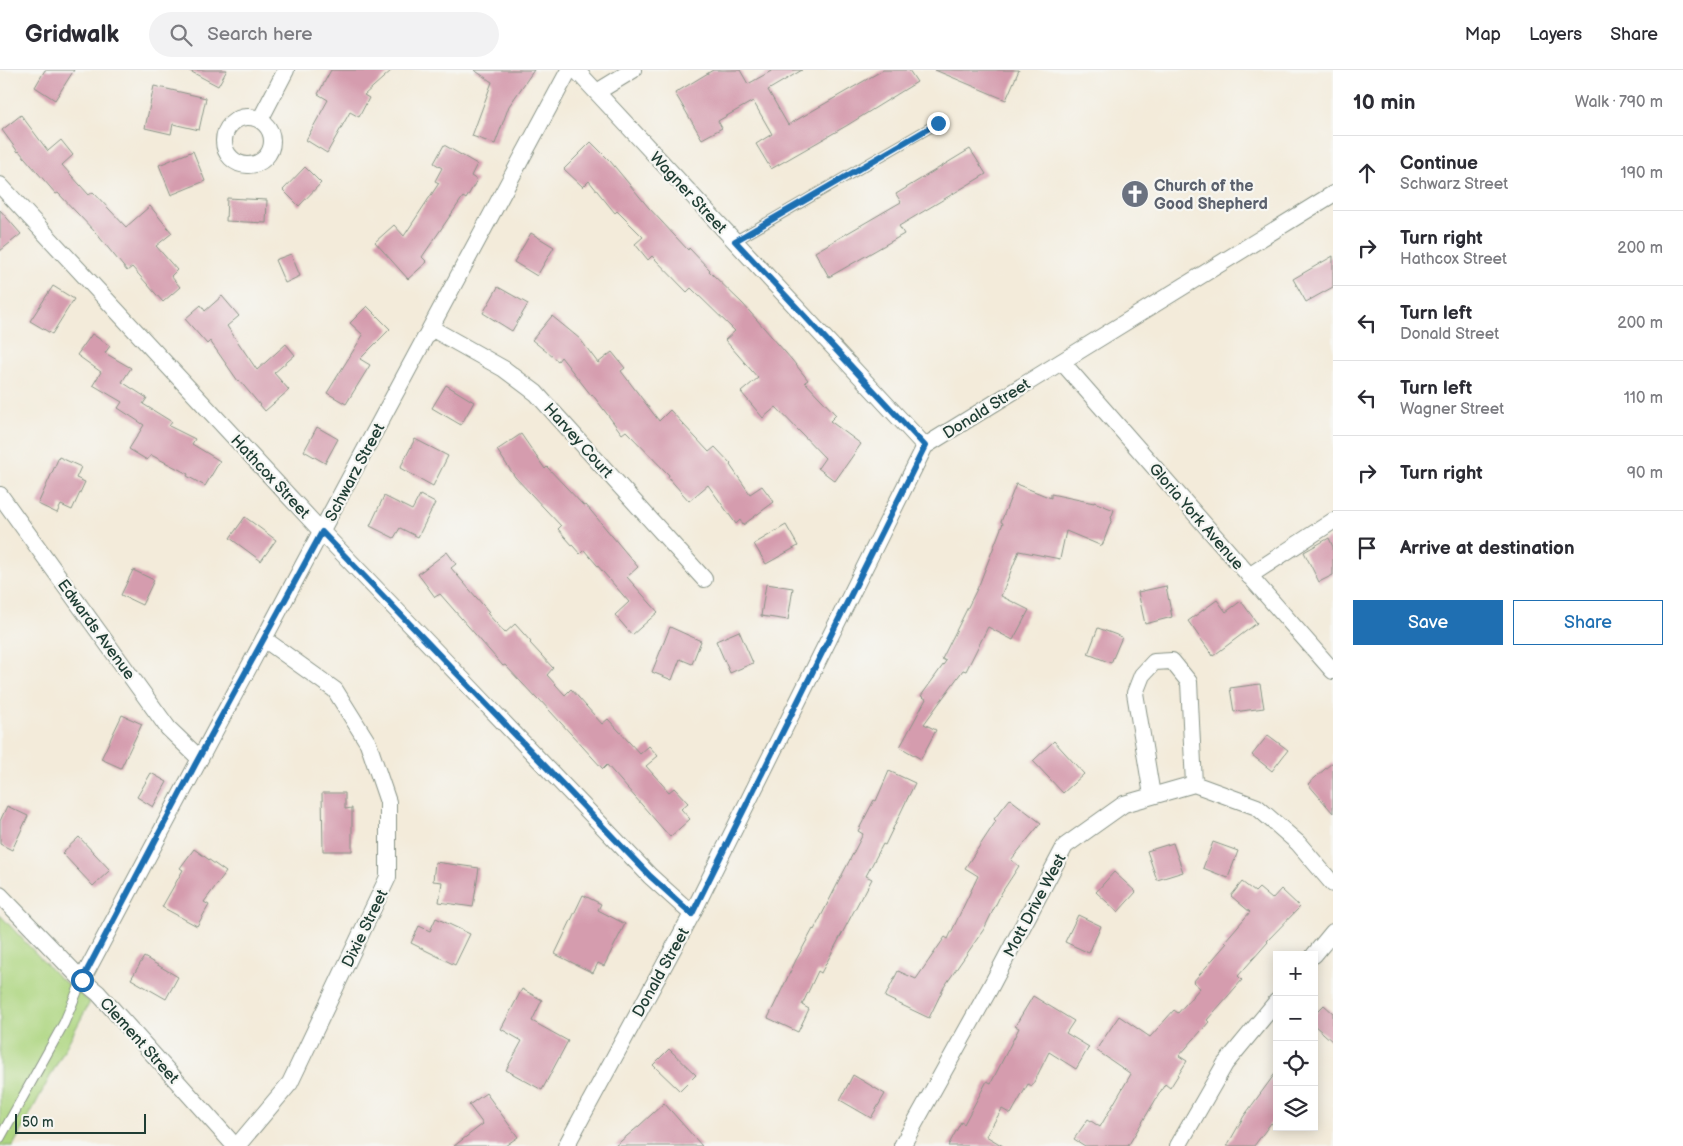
<!DOCTYPE html>
<html lang="en">
<head>
<meta charset="utf-8">
<style>
  :root { --surface:#fff; --page:#f2f2f3; --text:#2b2b33; --muted:#7c7c81; --line:#e1e1e2; --accent:#1f6fb2 }
  body { margin:0; font-family:"Balsamiq Sans",sans-serif; background:var(--page); color:var(--text) }
  .controls { position:absolute; right:15px; bottom:15px; display:grid; overflow:hidden; border-radius:0px; box-shadow:0 2px 12px #0003 }
  .controls button { width:45px; height:45px; display:grid; place-items:center; padding:0; border:0; border-bottom:1px solid var(--line); background:var(--surface); color:var(--text); font:25px sans-serif }
  .scale { position:absolute; left:15px; bottom:12px; width:131px; box-sizing:border-box; padding-left:5px; border:2px solid #1f3d34; border-top:0; font-size:14px; line-height:18px; white-space:nowrap; color:#1f3d34; -webkit-text-stroke:4px #f6f6f2; paint-order:stroke }
  .stop { position:absolute; width:15px; height:15px; margin:-11px; border:4px solid #1f6fb2; border-radius:50%; background:#fff }
  .stop.end { background:#1f6fb2; border-color:#fff; box-shadow:0 1px 5px #0008 }
  .list { margin:0; padding:0; list-style:none }
  h2 { display:flex; justify-content:space-between; align-items:center; height:65px; margin:0; padding:0 20px; font-size:21px }
  h2 small { font-size:16px; font-weight:400; color:var(--muted) }
  .list li { display:grid; grid-template-columns:32px 1fr auto; gap:15px; align-items:center; box-sizing:border-box; height:75px; padding:0 20px; border-top:1px solid var(--line) }
  .list b { display:block; font-size:19px; white-space:nowrap }
  .list p { margin:0; font-size:16px; white-space:nowrap; color:var(--muted) }
  .list em { font-size:16px; font-style:normal; color:var(--muted) }
  .actions { display:flex; gap:10px; padding:15px 20px }
  .actions a { flex:1; padding:11px 0; border:1px solid var(--accent); border-radius:0px; text-align:center; font-size:18px; color:var(--accent) }
  .actions .main { background:var(--accent); color:#fff }
  .icon { flex:none; width:28px; height:28px; fill:none; stroke:currentColor; stroke-width:2; stroke-linecap:round; stroke-linejoin:round }
  .map { position:relative; flex:none; width:1333px; height:1076px; overflow:hidden }
  header { display:flex; align-items:center; gap:30px; box-sizing:border-box; height:70px; padding:0 25px; background:var(--surface); border-bottom:1px solid var(--line) }
  header strong { font-size:24px }
  nav { display:flex; gap:28px; margin-inline-start:auto; font-size:18px }
  .search { width:350px; height:45px; background:var(--page); display:flex; align-items:center; gap:12px; box-sizing:border-box; padding:0 18px; border-radius:28px; color:var(--muted); font-size:19px }
  main { display:flex }
  aside { flex:1; background:var(--surface) }
  .map>svg:first-child { display:block }
  .green { fill:#aed681; stroke:#668a5a }
  .building { fill:#d59cae }
  .lines { fill:none; stroke-linecap:round; stroke-linejoin:round }
  .lane-casing { stroke:#899487; stroke-width:11 }
  .street-casing { stroke:#899487; stroke-width:18 }
  .lane { stroke:#fff; stroke-width:9 }
  .street { stroke:#fff; stroke-width:16 }
  .route { stroke:#1f6fb2; stroke-width:6 }
  .labels { text-anchor:middle; stroke-width:4.5; stroke-linejoin:round; paint-order:stroke }
  .worship-label { font-size:16px; font-weight:bold; fill:#5b616d; stroke:#f6f6f2; text-anchor:start }
  .street-label { font-size:16px; fill:#1f3d34; stroke:#f6f6f2 }
</style>
</head>
<body>
<header>
<strong>Gridwalk</strong>
<div class="search"><svg class="icon" aria-label="search" viewBox="0 0 24 24"><circle cx="10" cy="10" r="6"/><path d="M15 15l6 6"/></svg>Search here</div>
<nav><a>Map</a><a>Layers</a><a>Share</a></nav>
</header>
<main>
<div class="map">
<svg width="1333" height="1076" viewBox="0 0 1333 1076">
  <rect width="100%" height="100%" fill="#f6f6f2"/>
  <filter id="ink" filterUnits="userSpaceOnUse"><feTurbulence type="fractalNoise" baseFrequency=".02" numOctaves="2"/><feDisplacementMap in="SourceGraphic" scale="10" xChannelSelector="R" yChannelSelector="G"/><feConvolveMatrix kernelMatrix="1 2 1 2 8 2 1 2 1" color-interpolation-filters="sRGB"/></filter>
  <filter id="wash" filterUnits="userSpaceOnUse"><feTurbulence type="fractalNoise" baseFrequency=".0096" numOctaves="4" result="noise"/><feDisplacementMap in="SourceGraphic" scale="20" xChannelSelector="R" yChannelSelector="G"/><feGaussianBlur stdDeviation="1.12" result="paint"/><feColorMatrix in="noise" values="0 0 0 0 0 0 0 0 0 0 0 0 0 0 0 0 0 1.4 0 .05"/><feComposite in="paint" operator="in"/></filter>
  <g filter="url(#wash)">
    <rect width="100%" height="100%" fill="#f3ebda"/>
    <!-- green -->
    <path class="green" d="M0 845 57 906 90 932 13 1076H0Z"/>
    <g id="blocks">
      <!-- building -->
      <g class="building">
        <path d="M45 0H74L55 30 35 17Z"/>
        <path d="M188 0H227L218 16Z"/>
        <path d="M331 0H392L364 25 369 28 359 47 350 42 327 83 306 70 328 30 318 24Z"/>
        <path d="M474 0H534L509 36 495 74 472 66 492 12Z"/>
        <path d="M713 0H740L748 14 773 0H802L768 20 788 55 883 0H909L917 12 846 56 771 99 756 74 772 64 753 31 718 51 722 58 702 69 675 23Z"/>
        <path d="M935 0H1019L1006 30Z"/>
        <path d="M154 16 206 28 199 60 173 54 171 64 145 58Z"/>
        <path d="M21 45 48 81 61 70 73 85 62 95 89 125 93 122 126 157 150 136 172 163 156 176 177 200 171 206 180 217 163 232 132 197 127 201 96 163 58 123 56 124 19 81 18 82 2 60Z"/>
        <path d="M591 72 610 91 649 138 688 180 689 178 710 200 709 201 743 234 792 290 808 310 805 312 836 345 830 351 861 374 835 411 818 398 825 388 776 337 763 348 741 322 758 308 725 270 735 261 691 218 687 222 652 186 648 190 635 174 643 167 617 141 615 143 589 111 583 117 564 99Z"/>
        <path d="M444 75 477 94 471 106 477 110 466 129 463 127 422 187 427 192 408 209 375 172 394 155 404 166 439 113 435 111 442 98 434 93Z"/>
        <path d="M970 79 986 104 899 156 904 164 829 207 815 182 901 132 896 124Z"/>
        <path d="M193 81 205 111 171 125 159 95Z"/>
        <path d="M305 97 321 113 299 136 283 120Z"/>
        <path d="M227 128 267 130 266 153 226 151Z"/>
        <path d="M0 140 21 164 0 181Z"/>
        <path d="M531 163 554 177 537 206 514 192Z"/>
        <path d="M291 184 300 206 285 213 275 190Z"/>
        <path d="M1333 186V217L1306 232 1293 209Z"/>
        <path d="M53 216 74 229 52 264 30 251Z"/>
        <path d="M498 217 528 234 512 261 483 243Z"/>
        <path d="M222 226 239 246 227 256 257 300 286 274 295 285 274 303 289 320 265 341 239 310 238 311 210 271 207 274 185 249 201 235 205 241Z"/>
        <path d="M367 236 390 259 360 289 370 295 346 334 327 323 363 265 350 253Z"/>
        <path d="M552 246 580 269 598 293 612 282 625 298 621 301 659 351 670 340 709 382 715 377 731 394 730 395 750 424 762 416 774 432 743 455 740 450 736 454 708 415 689 431 668 407 669 405 626 361 622 364 592 324 591 325 561 287 558 291 532 270Z"/>
        <path d="M92 264 110 276 105 283 131 298 122 312 147 328 143 334 172 352 169 356 195 369 192 374 220 391 205 416 187 406 188 404 151 385 147 390 129 379 144 355 118 338 122 332 93 315 101 302 77 285Z"/>
        <path d="M446 315 474 332 461 355 432 338Z"/>
        <path d="M317 357 338 369 325 393 304 381Z"/>
        <path d="M521 364 545 399 547 397 584 436 586 435 638 497 627 507 658 542 632 565 615 545 629 532 584 480 580 484 558 459 561 456 515 407 497 380Z"/>
        <path d="M415 369 448 386 433 416 400 398Z"/>
        <path d="M59 387 81 397 76 408 85 412 72 440 61 435 57 443 38 434Z"/>
        <path d="M1016 414 1051 428V424L1094 433V432L1114 440 1111 448 1112 449 1102 476 1066 461 1060 489 1019 481 1001 526 1029 540 1013 570 988 557 966 601 963 600 924 654 936 660 921 689 900 677 926 629 921 626 946 591 942 589 979 515 1003 453 1001 452Z"/>
        <path d="M420 425 435 433 418 467 400 458 394 468 370 456 384 426 412 440Z"/>
        <path d="M245 447 276 470 261 491 230 468Z"/>
        <path d="M786 455 798 476 766 494 754 474Z"/>
        <path d="M1329 468 1333 477V505L1319 512 1304 482Z"/>
        <path d="M447 482 456 494 451 498 489 542 487 543 505 563 515 554 531 572 530 573 553 598 547 605 565 625 571 619 602 654 608 649 640 684 649 676 658 686 646 696 669 722 674 718 688 733 681 739 690 749 670 767 607 695 603 699 539 629 538 630 505 595 503 596 440 524 435 527 418 504Z"/>
        <path d="M133 500 154 510 142 535 121 525Z"/>
        <path d="M766 514 793 518 788 550 761 546Z"/>
        <path d="M1166 516 1172 547 1145 554 1138 522Z"/>
        <path d="M1217 530 1226 542 1241 531 1257 553 1213 586 1188 551Z"/>
        <path d="M670 557 701 571 692 594 680 589 672 610 652 602Z"/>
        <path d="M1098 558 1122 567 1111 593 1088 584Z"/>
        <path d="M739 561 753 593 730 603 716 571Z"/>
        <path d="M1260 614 1264 638 1234 642 1230 618Z"/>
        <path d="M122 645 142 654 121 698 101 689Z"/>
        <path d="M1268 665 1288 680 1272 701 1252 685Z"/>
        <path d="M1054 671 1084 704 1063 723 1033 691Z"/>
        <path d="M1333 692V743L1308 714Z"/>
        <path d="M889 701 915 713 885 775 883 774 866 806 872 809 864 824H863L821 903 818 901 802 935 809 939 798 962 768 948 796 890 813 859 814 860 863 764 858 761 874 730 876 731Z"/>
        <path d="M151 703 167 712 153 737 137 727Z"/>
        <path d="M322 723H345V739L352 738V781H323Z"/>
        <path d="M1010 729 1041 753 1011 790 1019 796 1002 822 984 859 944 917 929 948 885 927 898 901 916 909 945 867 948 869 978 806 965 798 996 751 994 749Z"/>
        <path d="M7 736 28 746 12 780 0 774V751Z"/>
        <path d="M79 767 110 800 93 816 62 783Z"/>
        <path d="M1213 772 1238 781 1228 808 1203 798Z"/>
        <path d="M1173 773 1183 802 1157 810 1147 781Z"/>
        <path d="M194 779 226 802 204 832 209 835 197 856 162 837 183 800 180 798Z"/>
        <path d="M435 792 479 798 473 837 439 832 442 812 433 811Z"/>
        <path d="M1114 802 1136 822 1118 842 1096 822Z"/>
        <path d="M1242 812 1255 822 1259 818 1272 829 1281 819 1300 837 1267 871 1268 872 1238 906 1242 910 1207 950 1209 952 1179 986 1187 991 1170 1018 1165 1014 1128 1076H1085L1074 1069 1088 1049 1100 1057 1131 1004 1096 980 1119 946 1150 967 1174 940 1178 943 1200 918 1193 912 1227 873 1225 871 1250 842 1231 826Z"/>
        <path d="M583 825 601 834 598 840 625 854 604 896 598 893 593 903 555 884Z"/>
        <path d="M1078 845 1101 856 1089 883 1065 872Z"/>
        <path d="M436 848 470 864 455 895 411 873 419 856 430 861Z"/>
        <path d="M144 887 178 907 166 929 131 909Z"/>
        <path d="M522 919 542 930 532 951 568 971 542 1020 506 1000 522 971 501 959Z"/>
        <path d="M1033 926 1074 951 1066 963 1089 977 1076 999 1049 982 1032 1016 1028 1014 1011 1044 1002 1039 986 1066 1003 1076H948L961 1052 964 1054 987 1011 991 1013 1019 958 1015 956Z"/>
        <path d="M1324 935 1333 943V972L1314 955V945Z"/>
        <path d="M669 979 696 1005 680 1021 653 995Z"/>
        <path d="M1277 1001V1057L1271 1053 1254 1076H1227L1244 1046Z"/>
        <path d="M853 1005 885 1024 871 1048 840 1030Z"/>
        <path d="M486 1023 518 1067 505 1076H454L483 1054 469 1035Z"/>
        <path d="M664 1033 702 1076H615L639 1056Z"/>
      </g>
    </g>
  </g>
  <g filter="url(#ink)">
    <use href="#blocks" fill-opacity="0" stroke="#899487" stroke-width="1"/>
    <g class="lines">
      <!-- lane casing -->
      <g class="lane-casing">
        <g id="lane">
          <path d="M735 171 938 53"/>
          <path d="M0 1068 64 953 82 910"/>
        </g>
      </g>
      <!-- street casing -->
      <g class="street-casing">
        <g id="street">
          <path d="M576 0 925 376"/>
          <path d="M597 22 633 0"/>
          <circle cx="248" cy="71" r="24"/>
          <path d="M260 50 286 0"/>
          <path d="M0 115 322 462 650 806 692 844"/>
          <path d="M431 258 504 299 536 323 704 509"/>
          <path d="M1062 292 1333 601"/>
          <path d="M0 425 168 658 199 688"/>
          <path d="M1249 506 1333 451"/>
          <path d="M1152 725 1135 623 1142 605 1154 592 1172 591 1189 612 1194 714"/>
          <path d="M0 825 82 910 98 923 235 1076"/>
          <path d="M1314 885 1333 862"/>
          <path d="M82 910C242 606 407 303 569 0"/>
          <path d="M237 1076 290 1013 388 807V732L368 673 335 620 264 569"/>
          <path d="M566 1076 692 844 925 376 1333 124"/>
          <path d="M902 1076 990 918 1065 776 1124 734 1194 714 1257 737 1298 773 1333 814"/>
          <path d="M1178 1076 1225 994 1277 931"/>
        </g>
      </g>
      <!-- lane -->
      <use href="#lane" class="lane"/>
      <!-- street -->
      <use href="#street" class="street"/>
    </g>
  </g>
  <g class="lines" filter="url(#ink)">
    <!-- route -->
    <path class="route" d="M82 910 195 695 322 462 650 806 692 844 925 376 735 171 938 53"/>
  </g>
  <!-- icons -->
  <defs>
    <g id="church-disc" transform="scale(1.4375)"><circle r="9.5" fill="#6b7280" stroke="#f6f6f2"/><path d="M-1.2-6h2.4v3.5h3.3v2.4h-3.3V6h-2.4V-.1h-3.3v-2.4h3.3Z" fill="#fff"/></g>
  </defs>
  <g fill-rule="evenodd">
    <use href="#church-disc" x="1135" y="124"/>
  </g>
  <g class="labels">
    <!-- worship labels -->
    <g class="worship-label">
      <text x="1154" y="121">Church of the<tspan x="1154" dy="18">Good Shepherd</tspan></text>
    </g>
    <!-- street labels -->
    <g class="street-label">
      <text transform="translate(689 122) rotate(47)" y="6">Wagner Street</text>
      <text transform="translate(986 338) rotate(-32)" y="6">Donald Street</text>
      <text transform="translate(579 370) rotate(48)" y="6">Harvey Court</text>
      <text transform="translate(354 402) rotate(-62)" y="6">Schwarz Street</text>
      <text transform="translate(271 406) rotate(47)" y="6">Hathcox Street</text>
      <text transform="translate(1197 446) rotate(49)" y="6">Gloria York Avenue</text>
      <text transform="translate(97 559) rotate(54)" y="6">Edwards Avenue</text>
      <text transform="translate(1034 835) rotate(-62)" y="6">Mott Drive West</text>
      <text transform="translate(364 858) rotate(-64)" y="6">Dixie Street</text>
      <text transform="translate(660 902) rotate(-61)" y="6">Donald Street</text>
      <text transform="translate(140 970) rotate(48)" y="6">Clement Street</text>
    </g>
  </g>
</svg>
<div class="controls">
<button>+</button>
<button>−</button>
<button><svg class="icon" aria-label="locate" viewBox="0 0 24 24"><circle cx="12" cy="12" r="6"/><path d="M12 2v4M12 18v4M2 12h4M18 12h4"/></svg></button>
<button><svg class="icon" aria-label="layers" viewBox="0 0 24 24"><path d="M12 4l9 5-9 5-9-5zM3 14l9 5 9-5"/></svg></button>
</div>
<div class="scale">50 m</div>
<div class="stop" style="left:82px;top:910px"></div>
<div class="stop end" style="left:938px;top:53px"></div>
</div>
<aside>
<h2>10 min<small>Walk · 790 m</small></h2>
<ul class="list">
<li><svg class="icon" aria-label="ahead" viewBox="0 0 24 24"><path d="M12 20V5M6 11l6-6 6 6"/></svg><div><b>Continue</b><p>Schwarz Street</p></div><em>190 m</em></li>
<li><svg class="icon" aria-label="right" viewBox="0 0 24 24"><path d="M7 20v-9h11M14 6l5 5-5 5"/></svg><div><b>Turn right</b><p>Hathcox Street</p></div><em>200 m</em></li>
<li><svg class="icon" aria-label="left" viewBox="0 0 24 24"><path d="M17 20v-9H6M10 6l-5 5 5 5"/></svg><div><b>Turn left</b><p>Donald Street</p></div><em>200 m</em></li>
<li><svg class="icon" aria-label="left" viewBox="0 0 24 24"><path d="M17 20v-9H6M10 6l-5 5 5 5"/></svg><div><b>Turn left</b><p>Wagner Street</p></div><em>110 m</em></li>
<li><svg class="icon" aria-label="right" viewBox="0 0 24 24"><path d="M7 20v-9h11M14 6l5 5-5 5"/></svg><div><b>Turn right</b></div><em>90 m</em></li>
<li><svg class="icon" aria-label="arrive" viewBox="0 0 24 24"><path d="M6 21V4h12l-3 4 3 4H6"/></svg><div><b>Arrive at destination</b></div></li>
</ul>
<div class="actions"><a class="main">Save</a><a>Share</a></div>
</aside>
</main>
</body>
</html>
